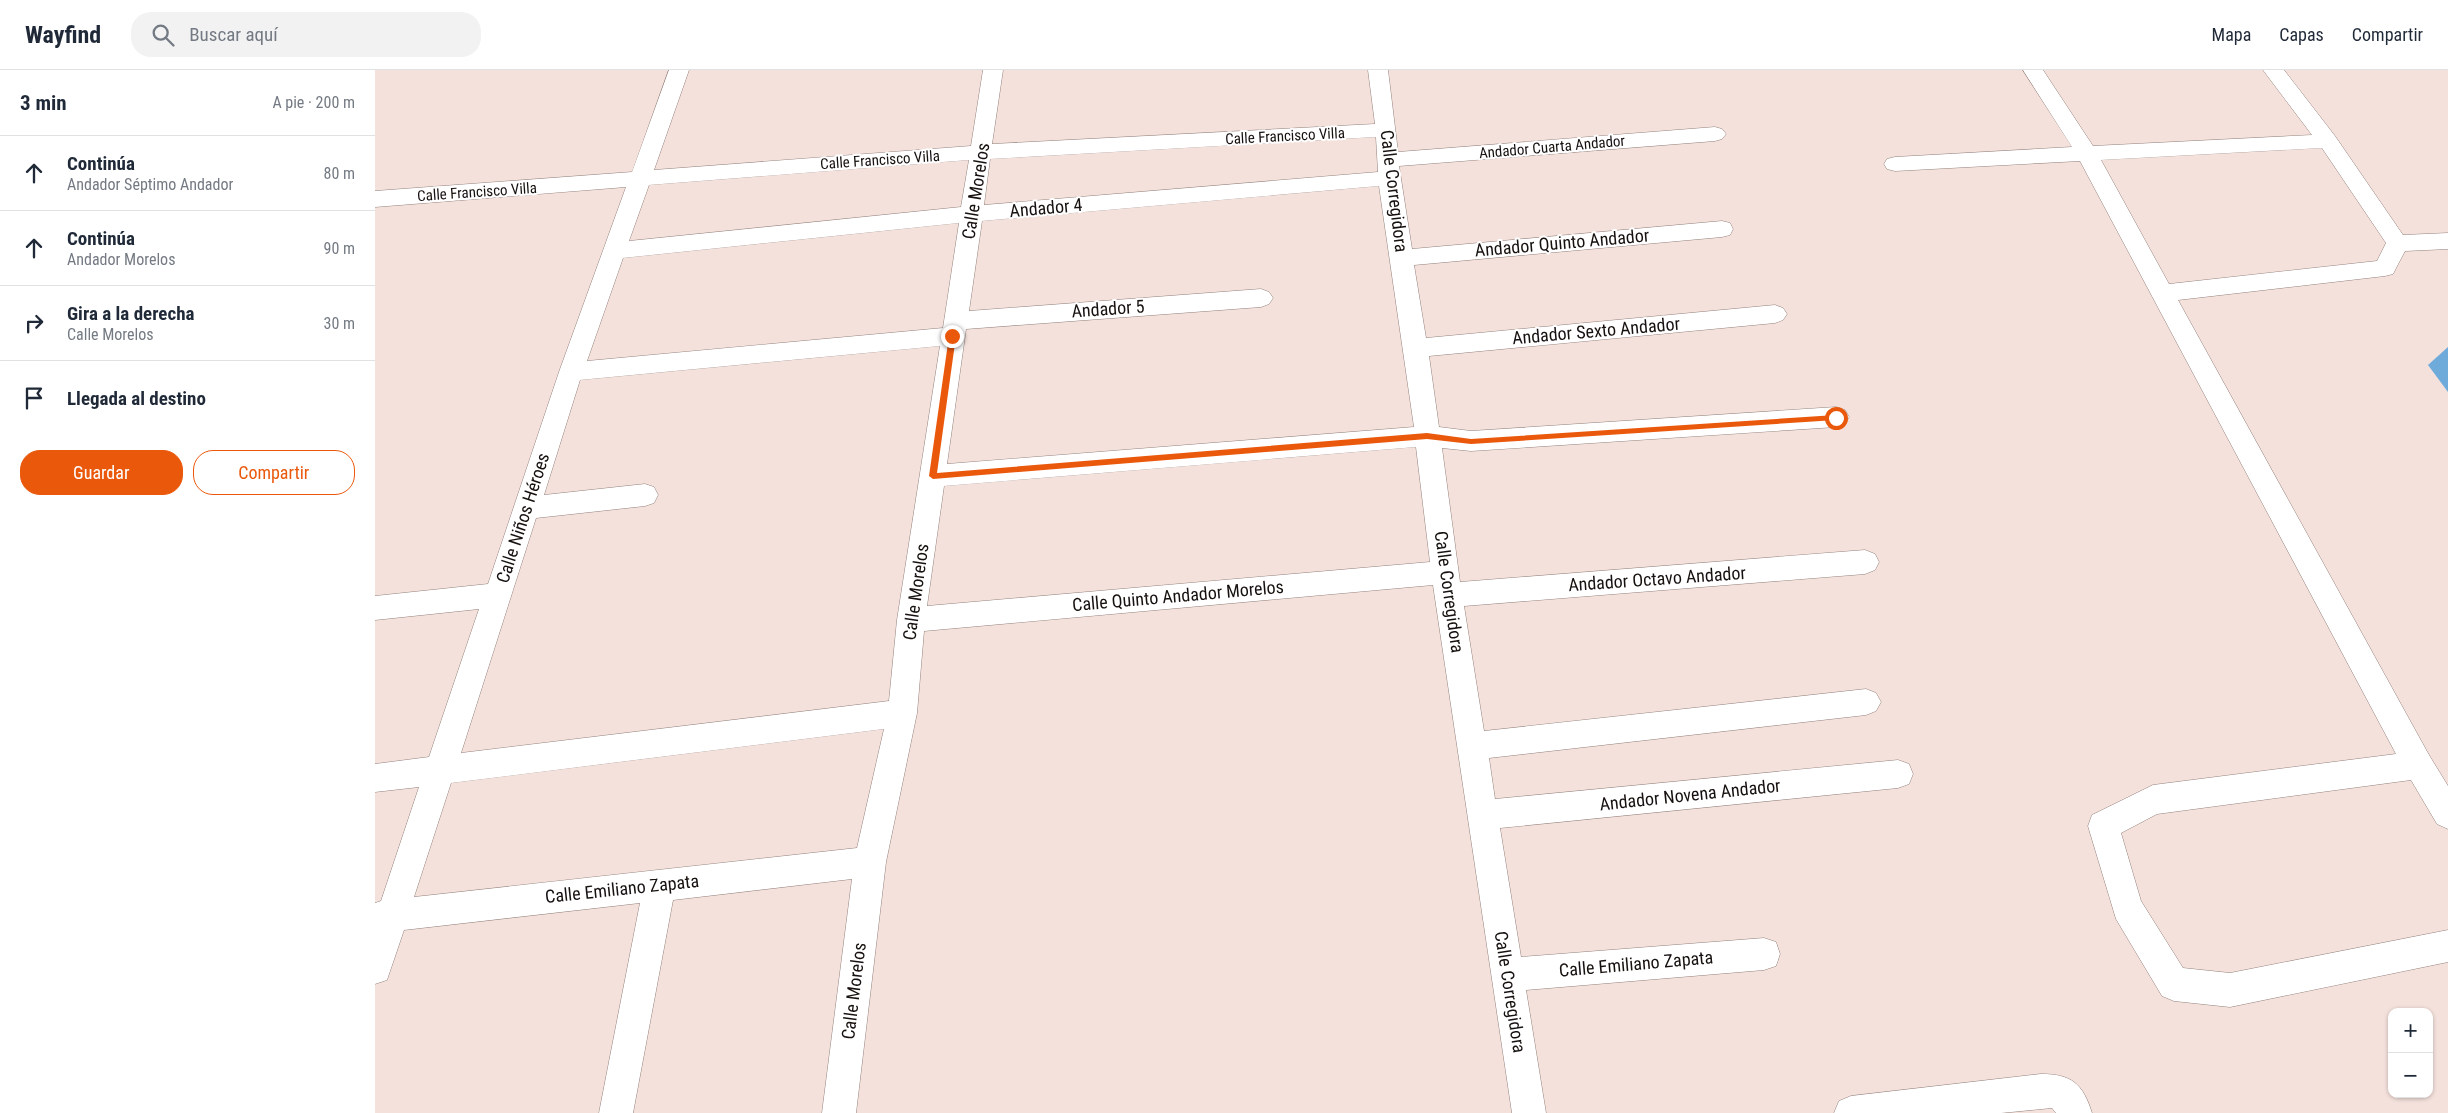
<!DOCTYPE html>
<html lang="es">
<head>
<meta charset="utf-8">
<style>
  :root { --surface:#fff; --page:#f2f2f3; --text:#1f2937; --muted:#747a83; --line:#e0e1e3; --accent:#ea580c }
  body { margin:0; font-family:"Roboto Condensed",sans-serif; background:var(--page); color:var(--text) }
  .controls { position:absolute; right:15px; bottom:15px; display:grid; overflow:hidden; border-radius:10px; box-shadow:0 1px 4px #0004 }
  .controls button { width:45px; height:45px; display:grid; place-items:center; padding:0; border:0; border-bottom:1px solid var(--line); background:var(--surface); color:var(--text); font:25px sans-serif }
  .stop { position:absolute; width:15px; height:15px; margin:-11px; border:4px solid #ea580c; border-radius:50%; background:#fff }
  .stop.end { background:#ea580c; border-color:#fff; box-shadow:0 1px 5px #0008 }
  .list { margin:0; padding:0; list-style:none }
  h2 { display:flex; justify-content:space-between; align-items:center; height:65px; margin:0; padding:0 20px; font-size:21px }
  h2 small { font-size:16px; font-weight:400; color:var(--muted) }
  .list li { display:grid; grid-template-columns:32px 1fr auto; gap:15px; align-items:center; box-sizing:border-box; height:75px; padding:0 20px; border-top:1px solid var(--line) }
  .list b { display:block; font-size:19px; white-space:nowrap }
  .list p { margin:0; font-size:16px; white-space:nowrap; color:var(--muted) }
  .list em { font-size:16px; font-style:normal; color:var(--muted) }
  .actions { display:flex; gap:10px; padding:15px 20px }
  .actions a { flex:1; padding:11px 0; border:1px solid var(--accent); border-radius:20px; text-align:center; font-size:18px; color:var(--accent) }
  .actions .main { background:var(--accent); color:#fff }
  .icon { flex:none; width:28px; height:28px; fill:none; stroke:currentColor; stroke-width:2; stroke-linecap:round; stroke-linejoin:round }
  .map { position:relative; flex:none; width:2073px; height:1043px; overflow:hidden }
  header { display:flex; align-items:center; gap:30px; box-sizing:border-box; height:70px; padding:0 25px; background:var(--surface); border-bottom:1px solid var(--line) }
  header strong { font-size:24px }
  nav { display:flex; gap:28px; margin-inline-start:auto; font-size:18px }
  .search { width:350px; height:45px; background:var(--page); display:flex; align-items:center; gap:12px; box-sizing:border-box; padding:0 18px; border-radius:20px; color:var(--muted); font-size:19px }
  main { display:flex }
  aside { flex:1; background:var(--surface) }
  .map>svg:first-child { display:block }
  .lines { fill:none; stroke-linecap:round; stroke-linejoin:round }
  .minor-casing { stroke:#93827d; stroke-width:1 }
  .minor { fill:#fff; fill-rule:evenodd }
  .wall { fill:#6eaada }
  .route { fill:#ea580c }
  .labels { text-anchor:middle; stroke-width:4; stroke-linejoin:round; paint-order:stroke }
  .far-street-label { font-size:15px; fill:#16100e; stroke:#fff }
  .street-label { font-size:18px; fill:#16100e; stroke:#fff }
</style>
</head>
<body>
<header>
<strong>Wayfind</strong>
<div class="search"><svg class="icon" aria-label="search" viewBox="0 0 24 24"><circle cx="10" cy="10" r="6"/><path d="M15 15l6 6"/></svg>Buscar aquí</div>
<nav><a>Mapa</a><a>Capas</a><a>Compartir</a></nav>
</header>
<main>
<aside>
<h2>3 min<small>A pie · 200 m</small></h2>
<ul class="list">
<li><svg class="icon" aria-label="ahead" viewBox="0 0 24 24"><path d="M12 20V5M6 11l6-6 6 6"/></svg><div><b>Continúa</b><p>Andador Séptimo Andador</p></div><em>80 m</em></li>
<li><svg class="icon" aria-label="ahead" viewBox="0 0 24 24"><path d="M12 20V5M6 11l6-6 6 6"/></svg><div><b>Continúa</b><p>Andador Morelos</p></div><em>90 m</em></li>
<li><svg class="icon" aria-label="right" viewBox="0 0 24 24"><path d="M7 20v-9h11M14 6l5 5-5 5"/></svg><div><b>Gira a la derecha</b><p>Calle Morelos</p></div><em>30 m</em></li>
<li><svg class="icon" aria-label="arrive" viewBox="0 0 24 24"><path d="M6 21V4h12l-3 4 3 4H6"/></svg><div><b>Llegada al destino</b></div></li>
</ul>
<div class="actions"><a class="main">Guardar</a><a>Compartir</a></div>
</aside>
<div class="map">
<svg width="2073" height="1043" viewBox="0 0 2073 1043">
  <rect width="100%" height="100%" fill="#f4e1dc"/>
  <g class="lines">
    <!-- minor casing -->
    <g class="minor-casing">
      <g id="minor">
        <path d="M294 0H314L279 100 596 76 608 0H628L617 74 1000 54 993 0H1013L1023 82 1340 57 1347 59 1351 64 1347 69 1340 71 1024 96 1037 179 1347 151 1355 153 1358 159 1355 165 1347 167 1039 195 1051 268 1400 235 1408 238 1412 244 1408 250 1400 253 1054 286 1064 357 1096 361 1461 337 1470 340 1474 347 1470 354 1461 357 1096 381 1067 378 1085 512 1490 480 1500 484 1504 492 1500 500 1490 504 1089 536 1109 661 1491 619 1501 623 1506 632 1501 641 1491 645 1114 688 1120 729 1523 690 1534 694 1538 704 1534 714 1523 718 1125 758 1146 887 1389 868 1401 872 1405 884 1401 896 1389 900 1151 920 1171 1043H1137L1058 515 549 561 542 643 511 792 481 1043H447L477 809 298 830 258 1043H224L265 833 29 860 12 910 0 914V833L6 831 44 717 0 722V694L54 687 104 539 0 550V526L113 514 184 302 251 117 0 137V121L257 102ZM1001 67 1003 102 609 135 615 89ZM594 90 586 137 254 171 274 115ZM1004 116 1039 357 572 394 591 259 886 237 894 234 898 228 894 222 886 219 594 241 607 151ZM584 153 568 258 212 291 248 188ZM565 276 522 550 514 631 86 683 161 448 270 436 279 433 283 425 279 417 270 414 169 425 205 310ZM1041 377 1055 492 552 536 569 416ZM509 659 482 778 39 827 76 713Z"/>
        <path d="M1648 0H1668L1718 76 1937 65 1888 0H1909L1960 66 2028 165 2073 163V179L2030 181 2018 204 2010 206 1803 230 2054 685 2073 716V759L2062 754 2036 710 1782 744 1746 763 1766 831 1808 898 1855 903 2073 860V892L1855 937 1799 931 1787 926 1741 849 1713 756 1717 745 1778 715 2021 684 1705 91 1520 101 1512 99 1509 94 1512 89 1520 87 1697 77ZM1947 78 2011 173 2002 191 1794 214 1726 90Z"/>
        <path d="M1666 1004C1697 1004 1708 1014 1717 1043H1681L1677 1038 1626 1043H1459L1464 1031 1476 1026Z"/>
      </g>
    </g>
    <!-- minor -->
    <use href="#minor" class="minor"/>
  </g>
  <!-- wall -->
  <path class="wall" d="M2073 277V322L2053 295Z"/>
  <!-- route -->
  <path class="route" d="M577 263 581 266 562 403 1052 363 1096 369 1461 345 1464 348 1461 350 1096 374 1052 369 558 409 554 406 574 266Z"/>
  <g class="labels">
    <!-- far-street labels -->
    <g class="far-street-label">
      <text transform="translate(910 66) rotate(-3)" y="5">Calle Francisco Villa</text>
      <text transform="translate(1177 77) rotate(-5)" y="5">Andador Cuarta Andador</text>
      <text transform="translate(505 90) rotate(-4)" y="5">Calle Francisco Villa</text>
      <text transform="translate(102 122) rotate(-4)" y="5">Calle Francisco Villa</text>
    </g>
    <!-- street labels -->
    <g class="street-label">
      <text transform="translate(601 121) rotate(-81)" y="6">Calle Morelos</text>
      <text transform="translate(1019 121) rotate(83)" y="6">Calle Corregidora</text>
      <text transform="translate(671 138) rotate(-5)" y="6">Andador 4</text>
      <text transform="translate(1187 173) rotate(-5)" y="6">Andador Quinto Andador</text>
      <text transform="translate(733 239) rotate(-4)" y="6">Andador 5</text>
      <text transform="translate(1221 261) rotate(-5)" y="6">Andador Sexto Andador</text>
      <text transform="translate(148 448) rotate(-72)" y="6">Calle Niños Héroes</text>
      <text transform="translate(1282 509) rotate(-4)" y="6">Andador Octavo Andador</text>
      <text transform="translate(541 522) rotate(-82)" y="6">Calle Morelos</text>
      <text transform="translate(1074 522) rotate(82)" y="6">Calle Corregidora</text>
      <text transform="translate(803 526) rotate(-5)" y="6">Calle Quinto Andador Morelos</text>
      <text transform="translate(1315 725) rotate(-6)" y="6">Andador Novena Andador</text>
      <text transform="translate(247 819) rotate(-6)" y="6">Calle Emiliano Zapata</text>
      <text transform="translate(1261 894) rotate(-5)" y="6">Calle Emiliano Zapata</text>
      <text transform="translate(479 921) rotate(-83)" y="6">Calle Morelos</text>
      <text transform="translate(1135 922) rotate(81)" y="6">Calle Corregidora</text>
    </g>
  </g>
</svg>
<div class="controls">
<button>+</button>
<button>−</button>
</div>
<div class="stop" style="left:1461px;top:348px"></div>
<div class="stop end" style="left:577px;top:266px"></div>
</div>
</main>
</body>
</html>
